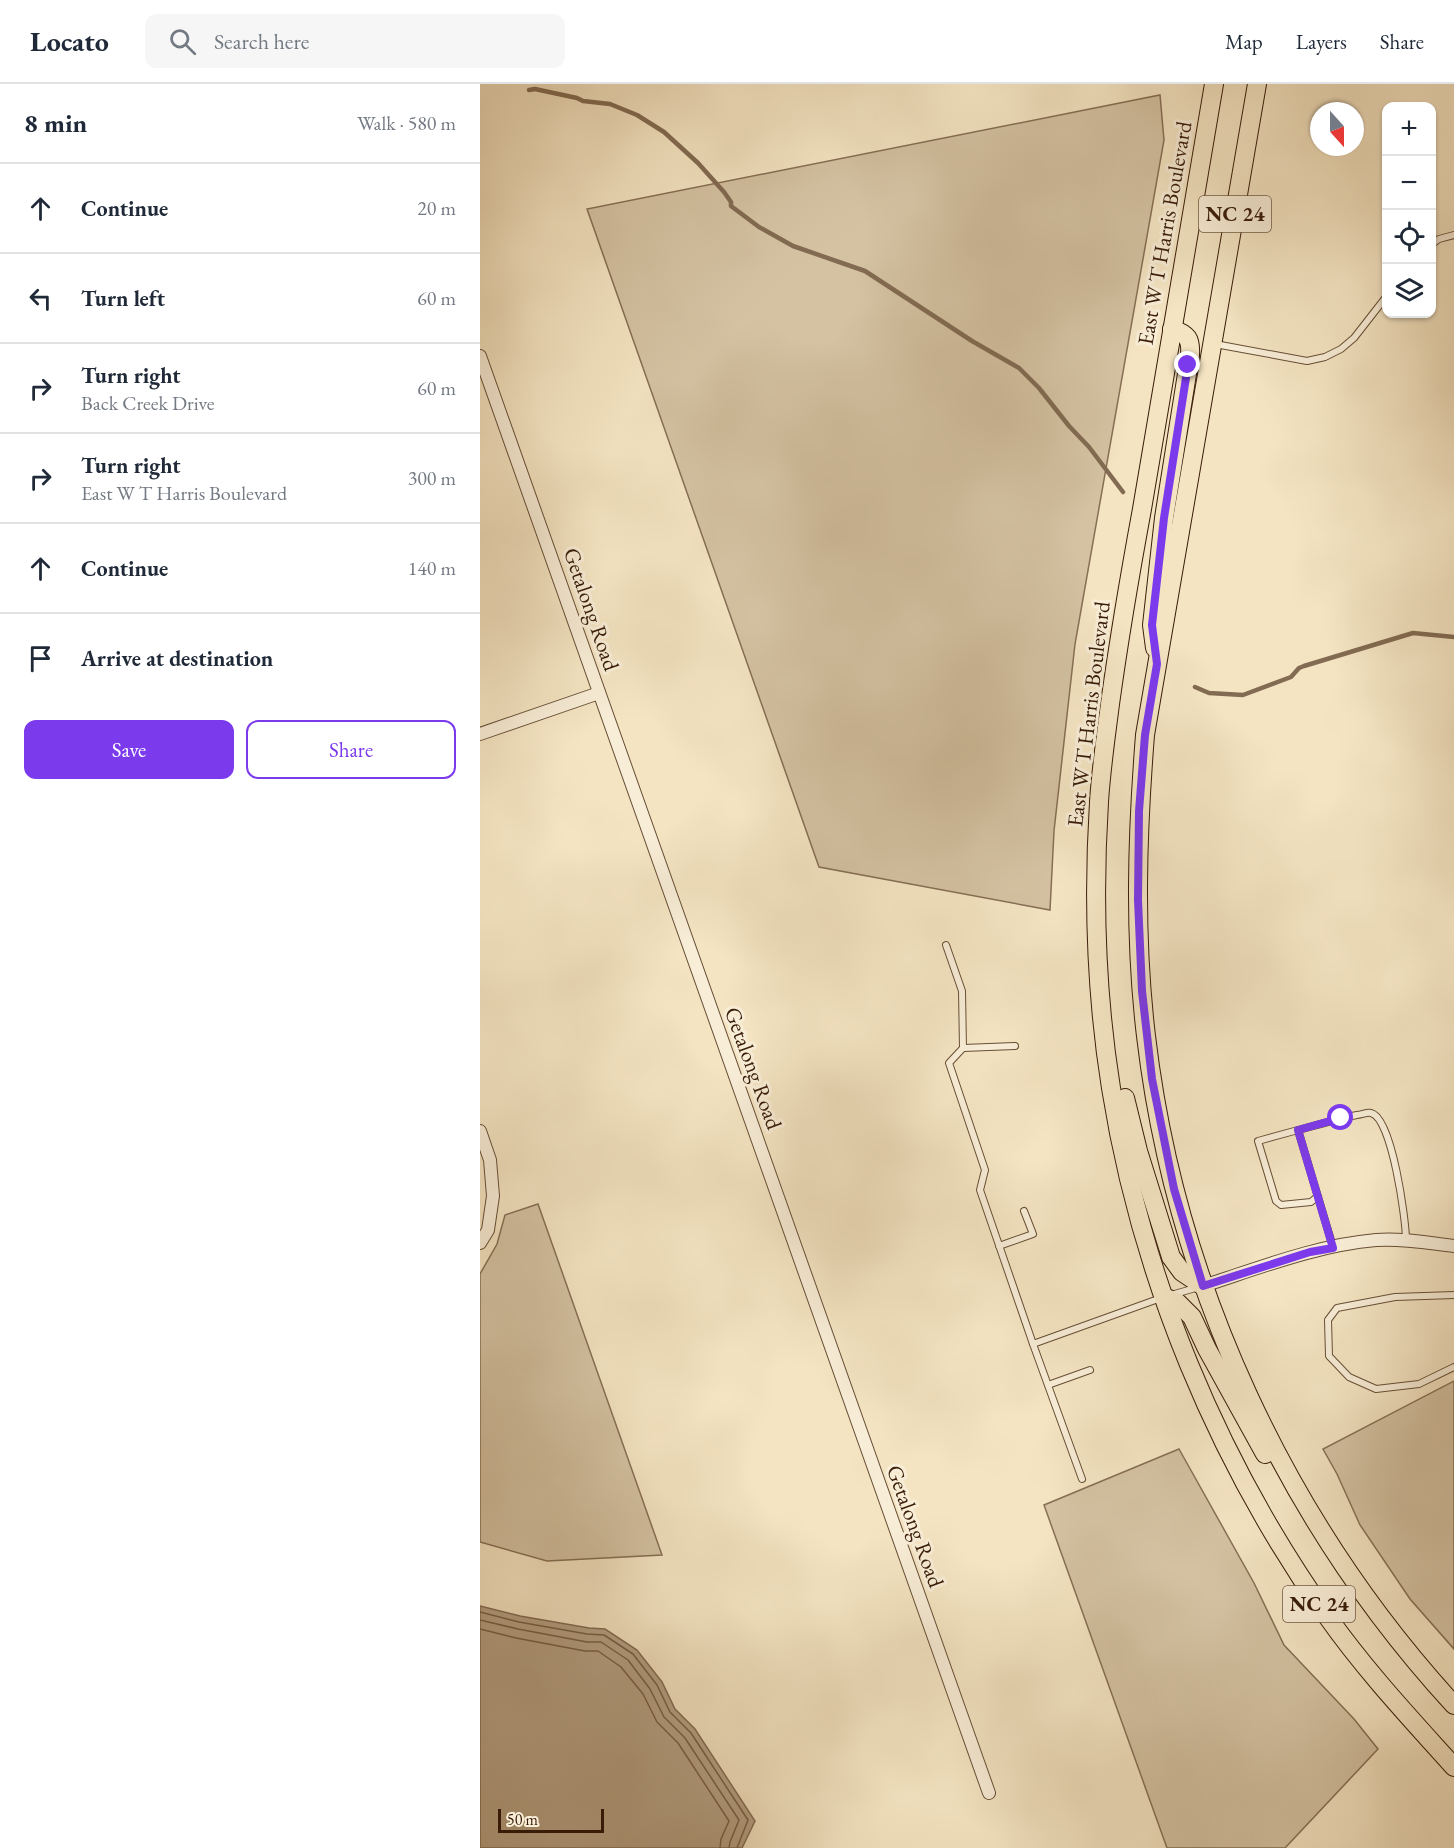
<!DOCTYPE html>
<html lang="en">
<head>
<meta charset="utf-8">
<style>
  :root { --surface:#fff; --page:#f6f6f7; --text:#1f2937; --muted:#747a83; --line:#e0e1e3; --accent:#7c3aed }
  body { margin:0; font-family:"EB Garamond",serif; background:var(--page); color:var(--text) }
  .controls { position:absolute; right:18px; top:18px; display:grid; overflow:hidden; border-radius:12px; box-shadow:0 2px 4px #0004 }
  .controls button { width:54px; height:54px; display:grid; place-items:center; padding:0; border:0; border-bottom:2px solid var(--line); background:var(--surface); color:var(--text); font:30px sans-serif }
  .compass { position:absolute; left:830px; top:18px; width:54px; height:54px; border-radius:50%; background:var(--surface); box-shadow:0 2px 4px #0004; rotate:159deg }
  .scale { position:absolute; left:18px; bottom:15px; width:106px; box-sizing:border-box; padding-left:6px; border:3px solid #381c08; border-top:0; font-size:16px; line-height:21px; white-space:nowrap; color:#381c08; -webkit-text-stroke:4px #f8edd7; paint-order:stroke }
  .stop { position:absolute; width:18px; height:18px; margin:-14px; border:4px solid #7c3aed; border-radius:50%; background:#fff }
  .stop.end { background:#7c3aed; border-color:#fff; box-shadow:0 2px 6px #0008 }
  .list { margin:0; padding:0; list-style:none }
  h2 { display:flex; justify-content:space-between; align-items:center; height:78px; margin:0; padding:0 24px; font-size:26px }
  h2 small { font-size:20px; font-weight:400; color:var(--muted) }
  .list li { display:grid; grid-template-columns:39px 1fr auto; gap:18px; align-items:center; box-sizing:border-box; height:90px; padding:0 24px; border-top:2px solid var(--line) }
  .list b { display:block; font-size:22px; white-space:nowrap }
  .list p { margin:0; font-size:20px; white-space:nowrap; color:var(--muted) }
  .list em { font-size:20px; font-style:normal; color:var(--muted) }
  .actions { display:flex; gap:12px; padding:18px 24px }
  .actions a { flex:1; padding:14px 0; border:2px solid var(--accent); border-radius:12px; text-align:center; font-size:21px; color:var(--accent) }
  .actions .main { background:var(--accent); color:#fff }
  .icon { flex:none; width:33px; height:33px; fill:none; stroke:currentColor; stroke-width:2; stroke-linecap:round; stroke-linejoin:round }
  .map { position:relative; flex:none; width:974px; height:1764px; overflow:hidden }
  header { display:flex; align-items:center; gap:36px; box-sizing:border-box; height:84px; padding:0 30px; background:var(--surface); border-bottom:2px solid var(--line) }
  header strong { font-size:28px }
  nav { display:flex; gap:33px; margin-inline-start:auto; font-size:21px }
  .search { width:420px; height:54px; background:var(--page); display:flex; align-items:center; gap:15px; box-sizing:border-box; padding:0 21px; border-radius:12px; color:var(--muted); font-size:22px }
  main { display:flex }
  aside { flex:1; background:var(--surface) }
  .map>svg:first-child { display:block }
  .green { fill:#d4c2a2; stroke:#866f55; stroke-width:1.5 }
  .water { fill:#b4a083; stroke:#826b52; stroke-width:1.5 }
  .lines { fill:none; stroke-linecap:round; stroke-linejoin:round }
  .shore { stroke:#765e46; stroke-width:1.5 }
  .stream { stroke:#826b52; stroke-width:4.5 }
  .lane-casing { stroke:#674e36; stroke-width:8 }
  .street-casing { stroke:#674e36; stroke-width:14 }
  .primary-casing { stroke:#381c08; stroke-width:20 }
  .lane { stroke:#f8edd7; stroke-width:6 }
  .street { stroke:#f8edd7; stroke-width:12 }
  .primary { stroke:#f4e4c2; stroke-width:18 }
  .route { stroke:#7c3aed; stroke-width:8 }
  .labels { text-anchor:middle; stroke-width:6; stroke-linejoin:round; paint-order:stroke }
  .shield { fill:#f8edd7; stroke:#725b46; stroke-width:1.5 }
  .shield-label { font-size:21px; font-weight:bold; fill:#381c08 }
  .street-label { font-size:22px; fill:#381c08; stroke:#f8edd7 }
</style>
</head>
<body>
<header>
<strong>Locato</strong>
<div class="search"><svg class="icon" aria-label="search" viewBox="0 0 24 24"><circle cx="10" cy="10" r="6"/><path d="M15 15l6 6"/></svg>Search here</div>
<nav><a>Map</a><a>Layers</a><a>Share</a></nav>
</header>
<main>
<aside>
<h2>8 min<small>Walk · 580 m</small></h2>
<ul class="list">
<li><svg class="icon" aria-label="ahead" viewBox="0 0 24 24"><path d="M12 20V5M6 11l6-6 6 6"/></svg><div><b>Continue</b></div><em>20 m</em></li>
<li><svg class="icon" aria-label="left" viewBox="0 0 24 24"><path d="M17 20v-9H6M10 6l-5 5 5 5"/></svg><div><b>Turn left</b></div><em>60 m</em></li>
<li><svg class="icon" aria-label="right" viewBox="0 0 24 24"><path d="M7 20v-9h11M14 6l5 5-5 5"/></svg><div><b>Turn right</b><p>Back Creek Drive</p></div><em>60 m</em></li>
<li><svg class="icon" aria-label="right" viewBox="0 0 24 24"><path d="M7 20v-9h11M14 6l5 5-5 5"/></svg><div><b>Turn right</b><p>East W T Harris Boulevard</p></div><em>300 m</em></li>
<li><svg class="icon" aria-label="ahead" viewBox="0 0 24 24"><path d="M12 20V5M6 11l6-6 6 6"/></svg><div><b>Continue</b></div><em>140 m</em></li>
<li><svg class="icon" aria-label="arrive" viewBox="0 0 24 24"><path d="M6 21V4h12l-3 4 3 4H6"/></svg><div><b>Arrive at destination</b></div></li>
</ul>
<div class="actions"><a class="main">Save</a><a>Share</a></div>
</aside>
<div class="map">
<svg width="974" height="1764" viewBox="0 0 974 1764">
  <rect width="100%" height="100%" fill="#f4e4c2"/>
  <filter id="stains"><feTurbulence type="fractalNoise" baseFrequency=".00333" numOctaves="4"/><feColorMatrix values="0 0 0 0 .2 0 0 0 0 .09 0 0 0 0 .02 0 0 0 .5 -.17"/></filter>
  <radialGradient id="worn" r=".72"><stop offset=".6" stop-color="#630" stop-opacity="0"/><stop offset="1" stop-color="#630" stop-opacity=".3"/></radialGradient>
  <!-- green -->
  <g class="green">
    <path d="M680 11 684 56 595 560 574 747 570 826 339 783 107 125Z"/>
    <path d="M58 1120 182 1471 67 1477 0 1458V1190L17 1160 25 1131Z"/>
    <path d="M974 1297V1565L930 1515 880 1441 857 1390 843 1365Z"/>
    <path d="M699 1365 774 1499 804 1561 874 1635 898 1665 805 1764H687L564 1421Z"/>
  </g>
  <!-- water -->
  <path class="water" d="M0 1522 40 1532 109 1544 125 1545 157 1566 182 1598 195 1625 215 1645 275 1737 262 1764H0Z"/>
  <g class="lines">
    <!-- shore -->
    <g class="shore">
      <path d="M0 1528 39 1538 107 1550 124 1551 153 1570 177 1601 190 1628 211 1649 268 1736 257 1764"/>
      <path d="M0 1536 38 1545 107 1558H121L148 1576 170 1605 184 1633 205 1654 259 1736 250 1758 249 1764"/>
      <path d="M0 1545 36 1554 105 1567H118L141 1583 163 1610 177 1638 198 1659 249 1737 241 1755 240 1764"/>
    </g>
    <!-- stream -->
    <g class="stream">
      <path d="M49 6 55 5 97 14 103 17 130 20 157 31 184 48 218 79 244 108 251 118V122L279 143 313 162 385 187 492 257 539 284 559 304 589 342 609 363 643 408"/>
      <path d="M715 603 729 609 763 611 811 593 819 584 824 582 933 549 974 553"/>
    </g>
    <!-- lane casing -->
    <g class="lane-casing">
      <g id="lane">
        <path d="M952 160 959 155 974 151"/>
        <path d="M735 260 827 277 845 273 861 265 874 254 906 213"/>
        <path d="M466 861 482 907 483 964 469 979 505 1086 500 1106 553 1260 681 1214"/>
        <path d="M483 964 535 962"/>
        <path d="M818 1046C837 1041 857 1035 877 1031 881 1031 887 1028 891 1029 912 1033 926 1136 926 1156"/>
        <path d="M838 1112 831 1118 801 1121 796 1117 778 1057 818 1046 853 1163"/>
        <path d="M519 1162 553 1150 544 1127"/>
        <path d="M691 1211 719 1203"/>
        <path d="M974 1211 915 1213 857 1224 848 1236 849 1272 869 1293 896 1305 939 1300 974 1283"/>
        <path d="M553 1260 602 1395"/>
        <path d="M568 1301 610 1286"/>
      </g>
    </g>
    <!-- street casing -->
    <g class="street-casing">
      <g id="street">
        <path d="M0 272 509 1709"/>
        <path d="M0 650 119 609"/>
        <path d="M0 1047 10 1076 13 1112 8 1146 0 1159"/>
        <path d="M723 1202C779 1184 837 1161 896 1156 922 1154 948 1159 974 1162"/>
      </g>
    </g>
    <!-- primary casing -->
    <g class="primary-casing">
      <g id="primary">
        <path d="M734 0C710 142 686 283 662 425 650 490 639 555 630 620 626 652 621 685 619 718 613 813 616 910 631 1004 661 1193 737 1376 847 1532 885 1586 930 1634 974 1683"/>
        <path d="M777 0 665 651C657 752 654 851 666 952 695 1199 806 1438 974 1621"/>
        <path d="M675 564 672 541 684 434 710 271C711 255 708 250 692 245"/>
        <path d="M645 1014 658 1067 691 1173 702 1188 723 1202"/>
        <path d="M684 1213 698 1219 712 1233 727 1265 785 1370"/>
      </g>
    </g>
    <!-- lane -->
    <use href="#lane" class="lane"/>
    <!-- street -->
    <use href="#street" class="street"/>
    <!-- primary -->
    <use href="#primary" class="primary"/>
  </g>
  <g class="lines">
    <!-- route -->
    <path class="route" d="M708 281 684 434 672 541 677 580 665 651 659 727 658 816 662 907 672 995 694 1105 723 1202 830 1168 853 1164 818 1046 861 1034"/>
  </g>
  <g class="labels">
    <!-- shield labels -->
    <g class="shield">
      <rect x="719" y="112" width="72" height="36" rx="4.5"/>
      <rect x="803" y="1502" width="72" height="36" rx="4.5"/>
    </g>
    <g class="shield-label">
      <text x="755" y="137">NC 24</text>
      <text x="839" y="1527">NC 24</text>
    </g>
    <!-- street labels -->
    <g class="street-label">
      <text transform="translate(684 149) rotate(-80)" y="8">East W T Harris Boulevard</text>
      <text transform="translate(112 525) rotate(71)" y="8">Getalong Road</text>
      <text transform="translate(608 630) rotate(-83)" y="8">East W T Harris Boulevard</text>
      <text transform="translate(274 984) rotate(70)" y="8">Getalong Road</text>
      <text transform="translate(436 1442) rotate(70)" y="8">Getalong Road</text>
    </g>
  </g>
  <rect width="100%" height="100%" filter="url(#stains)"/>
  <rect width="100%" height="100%" fill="url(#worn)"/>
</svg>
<div class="controls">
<button>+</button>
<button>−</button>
<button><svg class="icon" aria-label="locate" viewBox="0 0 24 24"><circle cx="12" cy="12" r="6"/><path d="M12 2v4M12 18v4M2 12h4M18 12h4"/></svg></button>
<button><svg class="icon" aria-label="layers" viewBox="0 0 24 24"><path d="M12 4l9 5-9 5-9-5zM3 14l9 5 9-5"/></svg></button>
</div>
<svg class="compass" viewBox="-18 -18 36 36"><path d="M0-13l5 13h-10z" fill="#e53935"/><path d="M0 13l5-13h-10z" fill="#747a83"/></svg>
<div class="scale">50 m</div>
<div class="stop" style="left:861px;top:1034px"></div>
<div class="stop end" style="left:708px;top:281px"></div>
</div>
</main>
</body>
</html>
